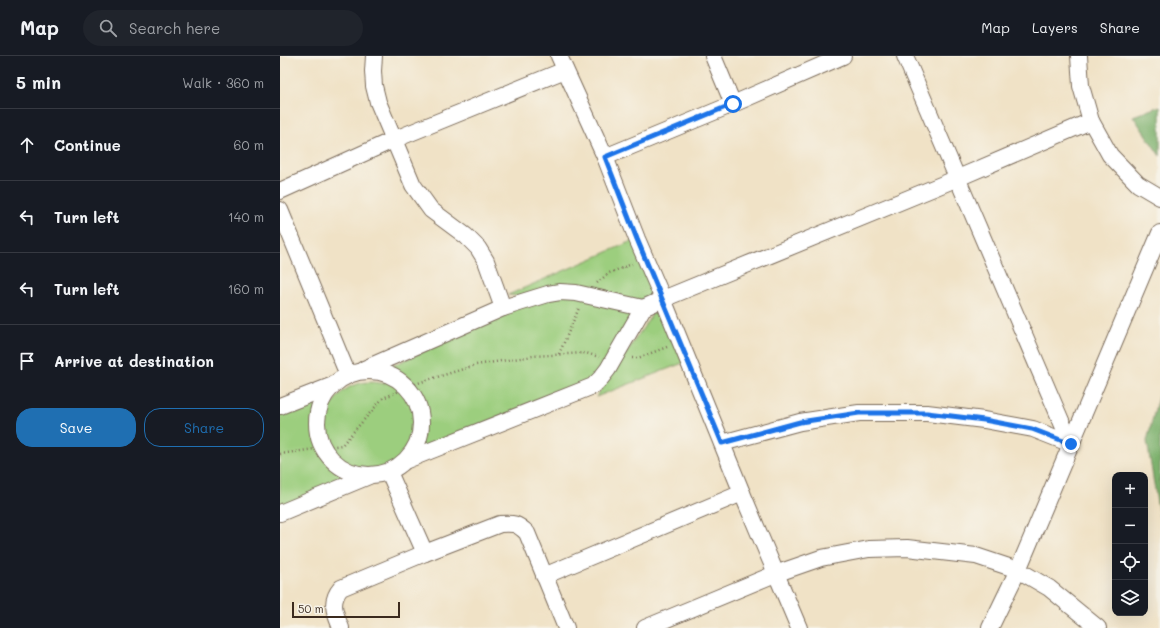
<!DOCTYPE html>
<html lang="en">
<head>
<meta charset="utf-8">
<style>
  :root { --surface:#171b24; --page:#20242c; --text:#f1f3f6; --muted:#9ea1a6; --line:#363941; --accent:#1f6fb2 }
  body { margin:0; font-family:Mali,sans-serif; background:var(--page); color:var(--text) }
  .controls { position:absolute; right:12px; bottom:12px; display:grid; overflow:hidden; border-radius:8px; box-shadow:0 4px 16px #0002 }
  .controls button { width:36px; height:36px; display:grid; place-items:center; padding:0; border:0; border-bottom:1px solid var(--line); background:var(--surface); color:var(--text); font:20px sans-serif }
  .scale { position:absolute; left:12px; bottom:10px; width:108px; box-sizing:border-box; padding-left:4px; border:2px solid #3b2a1e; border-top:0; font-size:11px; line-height:14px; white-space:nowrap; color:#3b2a1e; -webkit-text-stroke:3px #f7f3e8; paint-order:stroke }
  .stop { position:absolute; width:12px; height:12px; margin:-9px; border:3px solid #1a73e8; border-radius:50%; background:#fff }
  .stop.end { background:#1a73e8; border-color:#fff; box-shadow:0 1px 4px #0008 }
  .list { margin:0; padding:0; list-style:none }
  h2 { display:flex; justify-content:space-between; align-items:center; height:52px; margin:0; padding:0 16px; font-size:17px }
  h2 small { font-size:13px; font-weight:400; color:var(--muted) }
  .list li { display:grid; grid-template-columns:26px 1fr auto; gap:12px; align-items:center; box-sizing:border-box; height:72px; padding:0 16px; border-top:1px solid var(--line) }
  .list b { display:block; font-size:15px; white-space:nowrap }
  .list em { font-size:13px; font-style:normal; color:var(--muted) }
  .actions { display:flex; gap:8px; padding:12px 16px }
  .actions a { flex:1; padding:9px 0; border:1px solid var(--accent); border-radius:16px; text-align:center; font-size:14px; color:var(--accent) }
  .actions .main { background:var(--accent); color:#fff }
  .icon { flex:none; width:22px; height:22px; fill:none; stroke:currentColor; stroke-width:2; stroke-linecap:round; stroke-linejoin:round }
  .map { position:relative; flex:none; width:880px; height:572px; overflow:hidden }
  header { display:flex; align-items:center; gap:24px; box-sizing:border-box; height:56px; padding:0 20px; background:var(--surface); border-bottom:1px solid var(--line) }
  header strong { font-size:19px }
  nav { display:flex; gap:22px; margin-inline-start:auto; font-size:14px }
  .search { width:280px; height:36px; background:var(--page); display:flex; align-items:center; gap:10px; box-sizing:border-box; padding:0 14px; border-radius:22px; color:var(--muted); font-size:15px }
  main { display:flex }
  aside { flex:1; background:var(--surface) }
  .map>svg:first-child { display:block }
  .green { fill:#9cce7e; stroke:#6c7c4e }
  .forest { fill:#7db16d; stroke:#5c6e46 }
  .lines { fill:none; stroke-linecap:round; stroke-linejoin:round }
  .minor-casing { stroke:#7a6a59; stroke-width:18 }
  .path { stroke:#7a6a59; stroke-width:2.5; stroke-dasharray:1 3; stroke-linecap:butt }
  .minor { stroke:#fff; stroke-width:16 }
  .route { stroke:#1a73e8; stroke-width:5 }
</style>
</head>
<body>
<header>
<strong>Map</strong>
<div class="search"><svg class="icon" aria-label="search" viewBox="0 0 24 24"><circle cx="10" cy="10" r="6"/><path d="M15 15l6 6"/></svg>Search here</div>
<nav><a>Map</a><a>Layers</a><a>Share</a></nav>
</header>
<main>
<aside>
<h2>5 min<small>Walk · 360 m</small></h2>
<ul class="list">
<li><svg class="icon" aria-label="ahead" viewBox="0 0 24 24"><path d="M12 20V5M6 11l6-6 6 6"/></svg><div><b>Continue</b></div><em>60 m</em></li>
<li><svg class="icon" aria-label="left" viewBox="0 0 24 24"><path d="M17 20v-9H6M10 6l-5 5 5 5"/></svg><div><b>Turn left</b></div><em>140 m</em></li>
<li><svg class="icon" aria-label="left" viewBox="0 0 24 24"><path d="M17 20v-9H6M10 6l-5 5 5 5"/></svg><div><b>Turn left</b></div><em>160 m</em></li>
<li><svg class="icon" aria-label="arrive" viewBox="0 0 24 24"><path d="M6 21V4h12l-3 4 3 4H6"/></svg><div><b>Arrive at destination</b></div></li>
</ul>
<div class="actions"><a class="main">Save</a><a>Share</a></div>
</aside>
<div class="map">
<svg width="880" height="572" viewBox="0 0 880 572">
  <rect width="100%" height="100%" fill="#f7f3e8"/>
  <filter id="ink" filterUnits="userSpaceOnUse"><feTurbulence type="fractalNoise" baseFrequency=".025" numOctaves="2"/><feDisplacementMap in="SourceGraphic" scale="8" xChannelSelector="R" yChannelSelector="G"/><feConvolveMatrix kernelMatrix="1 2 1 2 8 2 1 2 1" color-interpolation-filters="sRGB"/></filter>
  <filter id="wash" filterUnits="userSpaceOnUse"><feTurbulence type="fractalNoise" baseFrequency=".012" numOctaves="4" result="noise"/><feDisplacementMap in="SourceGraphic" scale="16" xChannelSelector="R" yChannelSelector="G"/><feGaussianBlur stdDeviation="0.9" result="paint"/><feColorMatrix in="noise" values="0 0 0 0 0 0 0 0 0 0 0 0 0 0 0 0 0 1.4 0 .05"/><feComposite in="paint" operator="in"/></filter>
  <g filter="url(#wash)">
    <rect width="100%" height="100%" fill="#f0e2c6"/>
    <!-- green -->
    <path class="green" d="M357 183 408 305 316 341 382 244 363 252 313 330 142 398 134 383C130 399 119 407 106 414L109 416 0 459V350L51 330 46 361C56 334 76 321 105 328L99 316 258 242 228 239Z"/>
    <!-- forest -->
    <g class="forest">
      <path d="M880 50V100L853 60Z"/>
      <path d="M880 333V465L867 385Z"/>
    </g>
  </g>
  <g filter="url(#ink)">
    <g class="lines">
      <!-- minor casing -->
      <g class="minor-casing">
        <g id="minor">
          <path d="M94 0 93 15 94 30 98 46 133 129 151 154 186 180 198 192 206 205 223 252"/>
          <path d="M279 0 325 101 357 183 383 243 462 437 519 572"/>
          <path d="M433 0 453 48"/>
          <path d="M625 0 791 388"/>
          <path d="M799 0 801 30 811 65 830 99 858 128 880 141"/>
          <path d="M325 101 453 48 563 0"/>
          <path d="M0 135 113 84 285 14"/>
          <path d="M0 154 68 319"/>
          <path d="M84 313 223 252 268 238 280 236 296 237 363 252"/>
          <circle cx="89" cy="367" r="52"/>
          <path d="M0 350 51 330"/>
          <path d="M442 387 520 366 579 357H647L704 364 753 373 791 388"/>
          <path d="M127 404 313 330 321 322 328 313 363 252 383 243 678 122 811 65"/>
          <path d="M109 416 145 497"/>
          <path d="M0 457 89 420"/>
          <path d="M264 520 462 437"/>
          <path d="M61 572C55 557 49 546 61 532L145 497 220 468C233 467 237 467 247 477L286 572"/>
          <path d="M365 572 495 518 541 502 589 493 627 492 696 500 738 514 769 532 818 572"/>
          <path d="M710 572 738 514 880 177"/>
        </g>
      </g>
      <!-- path -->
      <g class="path">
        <path d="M317 227 329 217 352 208"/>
        <path d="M279 298 299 252"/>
        <path d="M352 302H358L387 291"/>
        <path d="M0 398 62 389 103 342 138 327 196 309 253 300 306 297 319 301"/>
      </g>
      <!-- minor -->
      <use href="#minor" class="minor"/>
    </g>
  </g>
  <g class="lines" filter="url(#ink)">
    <!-- route -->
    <path class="route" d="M453 48 325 101 357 183 442 387 520 366 579 357H647L704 364 752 373 791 388"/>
  </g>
</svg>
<div class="controls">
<button>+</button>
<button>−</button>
<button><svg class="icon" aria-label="locate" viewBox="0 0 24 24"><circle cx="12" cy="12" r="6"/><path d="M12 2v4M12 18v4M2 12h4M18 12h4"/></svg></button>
<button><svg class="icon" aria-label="layers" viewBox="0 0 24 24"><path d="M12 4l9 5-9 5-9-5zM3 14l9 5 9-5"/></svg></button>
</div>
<div class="scale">50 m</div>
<div class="stop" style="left:453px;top:48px"></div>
<div class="stop end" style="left:791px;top:388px"></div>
</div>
</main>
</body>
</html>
